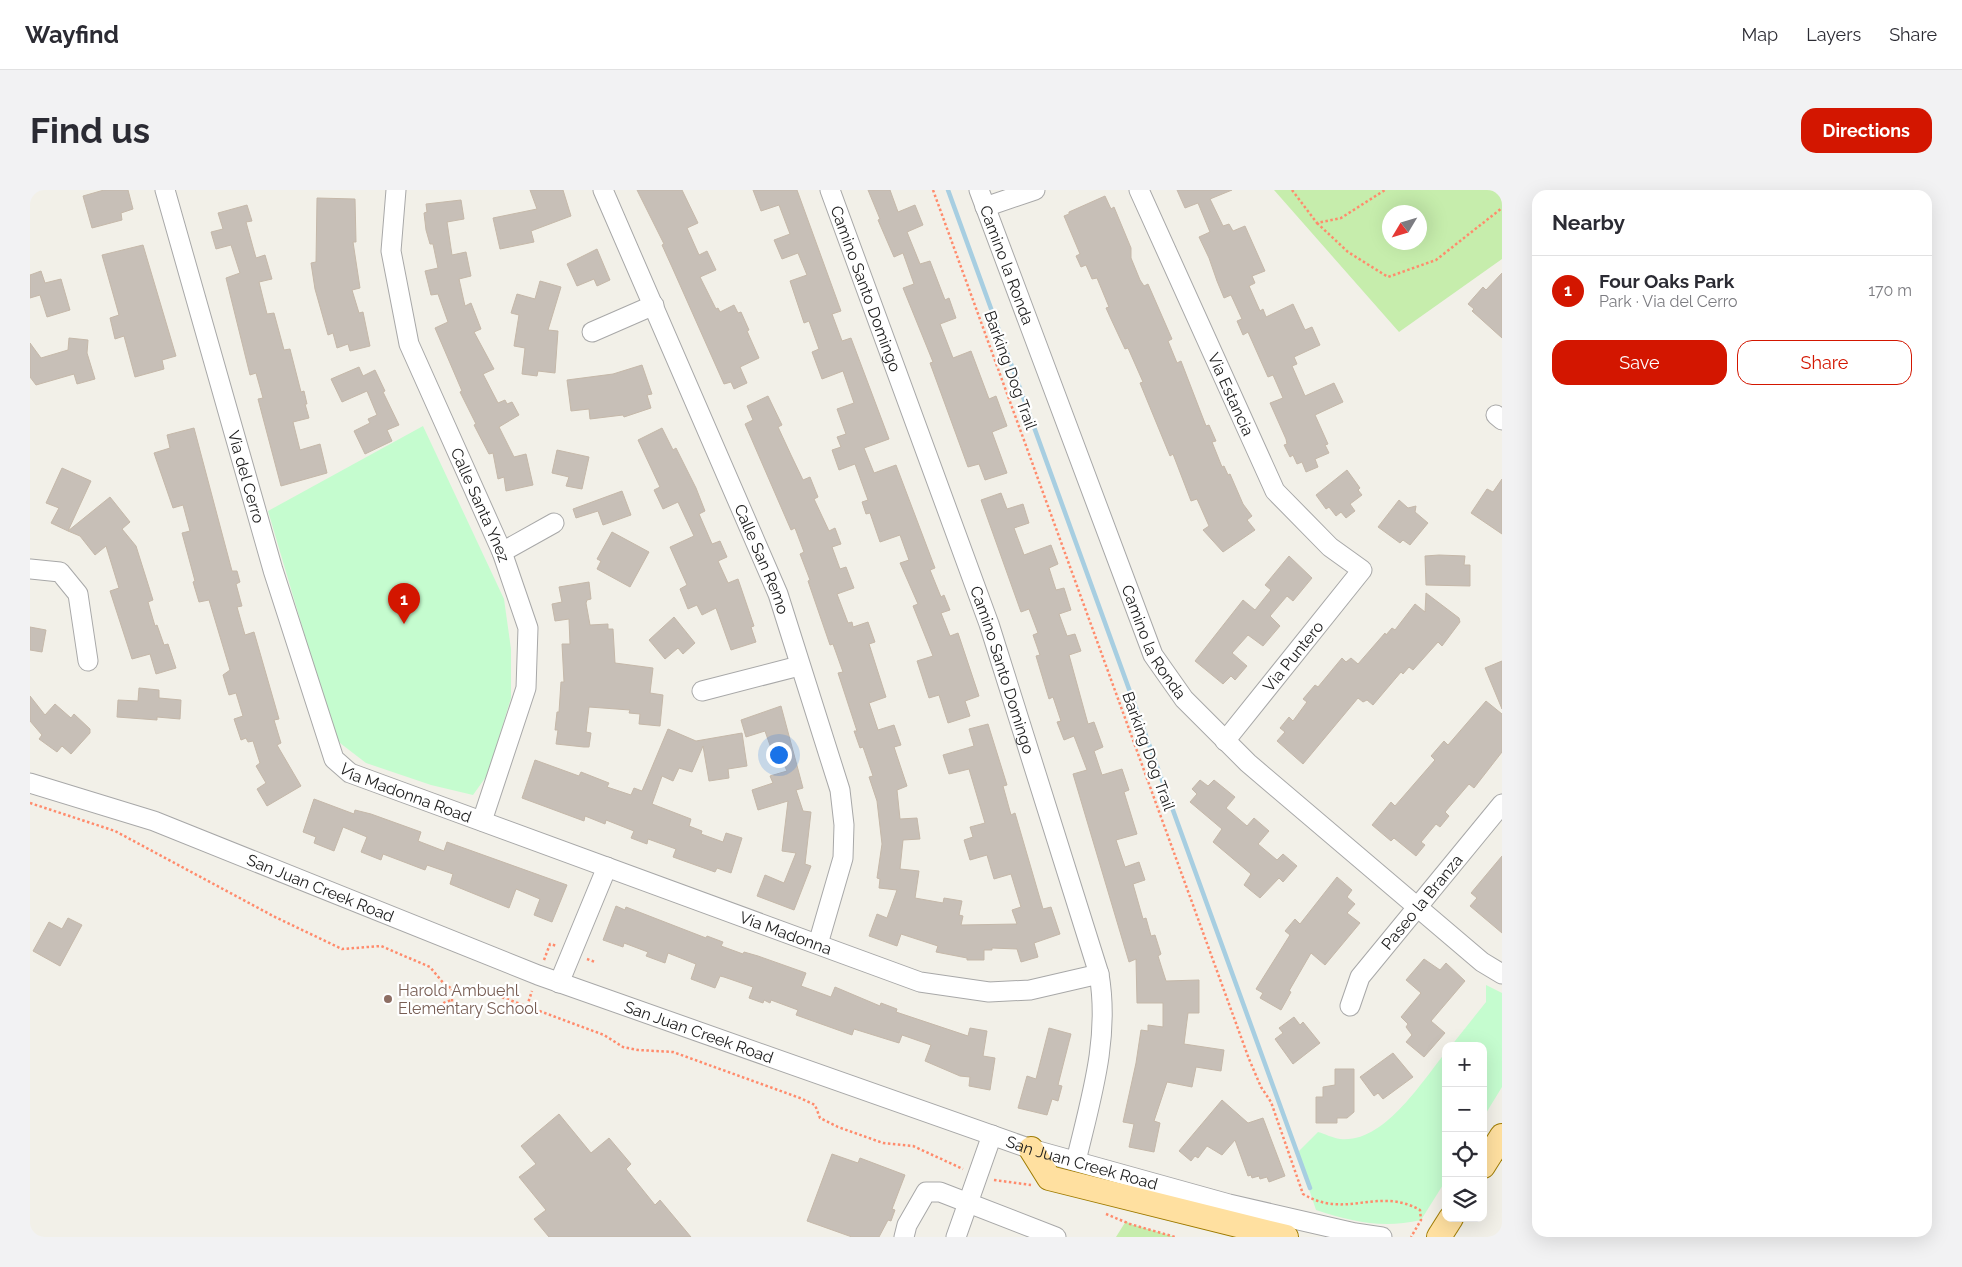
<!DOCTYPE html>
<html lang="en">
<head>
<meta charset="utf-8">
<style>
  :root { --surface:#fff; --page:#f2f2f3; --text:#2b2b33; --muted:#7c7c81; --line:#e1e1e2; --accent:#d31600 }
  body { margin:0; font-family:Raleway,sans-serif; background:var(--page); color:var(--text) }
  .controls { position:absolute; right:15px; bottom:15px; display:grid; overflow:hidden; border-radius:10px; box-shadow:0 5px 20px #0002 }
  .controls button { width:45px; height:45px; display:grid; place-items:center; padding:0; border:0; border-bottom:1px solid var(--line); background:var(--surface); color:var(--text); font:25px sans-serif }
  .compass { position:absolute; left:1352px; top:15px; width:45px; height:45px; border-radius:50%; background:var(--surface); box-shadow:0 5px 20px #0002; rotate:232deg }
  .you { position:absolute; left:748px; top:564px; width:18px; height:18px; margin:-12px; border:4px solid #fff; border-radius:50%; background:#1a73e8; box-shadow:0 0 0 8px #1a73e833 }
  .badge { display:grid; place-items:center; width:32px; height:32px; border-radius:50%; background:var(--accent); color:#fff; font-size:16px; font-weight:700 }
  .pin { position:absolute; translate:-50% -41px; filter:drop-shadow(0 1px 2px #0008) }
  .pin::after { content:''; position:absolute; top:26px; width:18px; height:15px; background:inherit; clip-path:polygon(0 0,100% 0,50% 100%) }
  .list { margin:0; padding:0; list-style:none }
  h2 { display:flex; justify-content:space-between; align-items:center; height:65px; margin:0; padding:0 20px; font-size:21px }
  h2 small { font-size:16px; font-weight:400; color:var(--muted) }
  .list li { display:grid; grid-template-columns:32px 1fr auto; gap:15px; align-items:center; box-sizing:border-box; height:70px; padding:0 20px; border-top:1px solid var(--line) }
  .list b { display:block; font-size:19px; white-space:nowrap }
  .list p { margin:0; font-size:16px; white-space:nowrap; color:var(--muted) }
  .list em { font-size:16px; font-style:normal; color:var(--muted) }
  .actions { display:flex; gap:10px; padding:15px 20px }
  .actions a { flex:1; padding:11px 0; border:1px solid var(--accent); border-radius:15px; text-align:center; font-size:18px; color:var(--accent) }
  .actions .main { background:var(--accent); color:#fff }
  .icon { flex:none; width:28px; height:28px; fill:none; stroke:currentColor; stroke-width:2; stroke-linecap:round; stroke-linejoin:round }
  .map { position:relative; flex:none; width:1472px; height:1047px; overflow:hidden; border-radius:15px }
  header { display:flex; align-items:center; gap:30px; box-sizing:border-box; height:70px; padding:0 25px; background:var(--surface); border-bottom:1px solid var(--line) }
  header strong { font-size:24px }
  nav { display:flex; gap:28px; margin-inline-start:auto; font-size:18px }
  .intro { display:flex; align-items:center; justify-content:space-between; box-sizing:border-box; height:120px; padding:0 30px }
  h1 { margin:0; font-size:35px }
  .button { padding:12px 22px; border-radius:15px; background:var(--accent); color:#fff; font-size:18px; font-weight:700 }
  main { display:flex; gap:30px; padding:0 30px }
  aside { flex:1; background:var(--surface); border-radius:15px; box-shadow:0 5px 20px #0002 }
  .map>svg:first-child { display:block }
  .grass { fill:#c6edac; fill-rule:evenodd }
  .park { fill:#c5fccf }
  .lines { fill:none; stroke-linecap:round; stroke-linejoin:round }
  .stream { stroke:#a7cee1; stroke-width:4.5 }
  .building { fill:#c7bfb7; stroke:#c5b8a9 }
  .minor-casing { stroke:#a8a8a8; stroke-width:21 }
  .major-casing { stroke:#9f7b00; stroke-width:26 }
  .path { stroke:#ff8b6c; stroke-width:2.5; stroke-dasharray:2.5 2.5; stroke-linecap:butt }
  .minor { stroke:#fff; stroke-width:19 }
  .major { stroke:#ffe0a0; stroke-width:24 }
  .education-dot { fill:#8d6e63; stroke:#fff; stroke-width:2 }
  .labels { text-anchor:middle; stroke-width:4.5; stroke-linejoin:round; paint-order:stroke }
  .street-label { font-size:16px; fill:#212121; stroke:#fff }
  .education-label { font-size:16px; fill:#785e54; stroke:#fff; text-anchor:start }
</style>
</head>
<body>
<header>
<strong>Wayfind</strong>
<nav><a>Map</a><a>Layers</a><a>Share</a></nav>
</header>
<div class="intro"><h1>Find us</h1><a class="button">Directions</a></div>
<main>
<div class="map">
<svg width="1472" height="1047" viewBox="0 0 1472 1047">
  <rect width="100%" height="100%" fill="#f2f0e8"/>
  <!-- grass -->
  <g class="grass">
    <path d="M1244 0H1472V69L1369 142ZM1360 22H1390V52H1360Z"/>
    <path d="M1096 1031 1100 1034 1145 1047H1086Z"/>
  </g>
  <!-- park -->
  <g class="park">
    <path d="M393 236 474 409 481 459V508L458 584 443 605 401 595 336 573 310 553 302 538 238 321Z"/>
    <path d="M1456 795 1472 803V897L1453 928V856H1421L1456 812Z"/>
    <path d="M1416 862V990L1391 1030C1353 1039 1323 1032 1286 1020L1267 963 1288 942C1295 944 1303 948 1310 949 1354 954 1392 891 1416 862Z"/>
  </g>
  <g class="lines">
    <!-- stream -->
    <path class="stream" d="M918 0 1280 998"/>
  </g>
  <!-- building -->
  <g class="building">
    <path d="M74 0H98L103 19 91 23 92 30 62 38 53 6Z"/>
    <path d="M500 0H533L541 26 501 41 504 52 470 59 463 28 507 19Z"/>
    <path d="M607 0H652L668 33 657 38 669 65 677 61 686 80 670 87 686 119 688 118 690 122 704 115 708 123 711 122 719 140 717 141 729 168 710 177 717 193 704 199 701 192 694 194 642 77 632 55 634 54Z"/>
    <path d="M723 0H767L811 121 802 124 812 151 821 148 859 249 834 258 844 283 866 275 905 378 900 380 911 407 914 405 920 420 911 423 920 446 928 443 949 506 935 511 940 526 918 533 909 505 899 508 887 471 903 466 883 416 888 414 870 373 879 370 870 345 850 352 840 323 836 324 832 312 838 310 825 274 809 280 802 260 811 257 807 247 816 244 807 219 824 213 813 181 792 189 782 162 789 159 779 131 774 133 760 91 777 85 768 63 752 69 744 50 760 44 749 15 731 21Z"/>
    <path d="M838 0H860L868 22 885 15 893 35 877 42 890 74 900 71 915 110 919 108 926 128 910 134 923 168 941 161 959 209 966 206 977 236 962 242 977 283 955 290 949 274 938 277 900 173 903 172 873 98 884 94 873 63 864 67 848 30 850 29Z"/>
    <path d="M1147 0H1202L1180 9 1193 36 1199 34 1203 41 1215 36 1235 81 1222 86 1225 93 1219 96 1230 121 1233 119 1236 127 1263 114 1275 140 1282 137 1290 155 1264 167 1267 174 1262 176 1275 206 1304 193 1313 212 1285 225 1298 254 1295 255 1299 263 1285 269 1288 277 1276 282 1272 272 1267 274 1263 265 1260 267 1254 255 1257 254 1256 249 1240 213 1253 208 1243 185 1238 187 1218 142 1213 145 1207 131 1212 129 1201 105 1194 108 1187 91 1179 68 1169 47 1180 42 1168 13 1155 18Z"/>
    <path d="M1075 6 1081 19 1084 17 1101 58V68L1110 90 1114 96 1118 94 1142 149 1138 151 1147 173 1151 171 1176 236 1179 235 1186 251 1182 252 1192 277 1194 276 1198 285 1200 284 1213 314 1222 326 1217 330 1225 340 1193 362 1173 340 1179 336 1167 309 1161 311 1143 264 1140 266 1110 193 1113 192 1098 158 1095 159 1081 129 1076 118 1079 117 1067 88 1062 89 1056 75 1051 77 1046 66 1050 64 1034 26 1039 24V22Z"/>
    <path d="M287 8 325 9 326 52H323L330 98 322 100 329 123 333 122 340 156 320 161 318 154 307 158 303 143 298 145 285 99 281 73 286 72Z"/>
    <path d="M431 10 434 29 417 32 422 65 436 62 441 86 429 89 435 116 441 113 451 139 444 142 464 179 453 184 468 213 475 210 477 214 482 212 489 225 469 237 484 267 496 264 503 295 476 301 474 287 468 289 463 263 459 264 444 235 446 234 430 202 432 201 405 138 418 132 408 104 401 105 395 81 408 78 403 54H400L396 40 394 23 397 22 396 14Z"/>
    <path d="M217 15 222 31 216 32 226 68 235 65 242 89 229 92 237 124 244 123 254 160 260 159 271 202 274 201 277 214H275L279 228 263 232 270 260 290 254 297 283 251 296 228 209 233 208 226 183 220 185 196 88 210 83 201 55 186 59 181 42 193 39 188 23Z"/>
    <path d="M113 55 146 166 132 170 134 179 105 187 94 146 85 149 80 128 89 125 72 65Z"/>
    <path d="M567 59 580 90 567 96 564 89 547 96 537 74Z"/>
    <path d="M11 81 15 93 31 89 40 120 17 127 10 105 0 108V85Z"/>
    <path d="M1472 83V148L1442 121 1444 119 1438 114 1453 97 1456 100Z"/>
    <path d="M510 91 531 97 518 140 528 141 525 183 508 181 507 186 492 184 495 158 484 156 489 125 481 123 487 104 505 109Z"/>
    <path d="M39 148 58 150 57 163 65 189 47 194 44 184 6 195 0 187V153L11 168 38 160Z"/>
    <path d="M612 175 622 204 617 205 621 218 594 227 593 225 560 229 559 219 541 221 537 190 583 184Z"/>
    <path d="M329 177 333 186 345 180 355 201 353 202 369 235 357 240 362 251 335 264 324 241 340 233 338 229 347 225 337 201 312 212 301 189Z"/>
    <path d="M738 206 752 235 748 237 761 265 773 290 780 287 788 307 784 309 799 341 805 338 811 354 802 357 810 379 816 377 824 398 807 404 818 433 822 432 823 437 838 432 845 452 839 454 856 507 839 513 848 540 864 535 871 555 864 557 877 596 867 600 870 629 887 628 890 649 873 650 870 679 889 681 885 708 913 713 914 708 932 711 929 725 933 726 931 735 987 734 982 720 991 717 981 684 964 689 957 665 940 670 934 650 943 647 940 637 955 633 939 579 919 584 913 565 944 556 939 539 958 534 977 595 973 596 981 625 985 623 1013 719 1021 717 1030 744 1004 753 1008 767 991 772 987 759 962 758V760H954V770H937V768L906 762 908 756 871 744 867 756 839 746 847 724 857 728 867 700 849 698 850 689 847 688 852 654 847 611 839 587 843 586 833 557 830 558 824 541H827L808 483 813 482 803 454 800 455 778 391 780 390 770 364 774 362 765 338 761 340 715 234 723 230 717 216Z"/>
    <path d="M164 238 202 381H207L210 392 206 394 212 416 207 417 215 445 224 442 249 529 244 530 251 553 247 555 271 596 237 616 227 599 236 593 226 576 230 573 223 551 218 552 216 548 211 550 204 529 213 526 206 503 199 505 193 485 200 480 179 410 169 412 163 392 165 391 152 343 160 341 153 315 143 318 124 263 140 258 137 245Z"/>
    <path d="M632 238 643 260 646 258 666 298 675 321 669 324 682 354 690 351 697 367 688 371 698 393 708 389 724 436 721 437 726 452 701 460 686 418 672 425 667 415 658 419 650 399 657 395 640 357 664 346 648 312 633 319 624 300 630 297 608 250Z"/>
    <path d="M527 260 559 267 552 299 536 296 539 287 522 283Z"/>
    <path d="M32 278 61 291 38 341 21 333 29 318 16 313Z"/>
    <path d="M1317 280 1330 298 1328 300 1332 305 1320 314 1325 321 1316 328 1311 322 1306 326 1299 317 1296 319 1286 305Z"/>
    <path d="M1472 289V344L1441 323 1457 299 1463 302Z"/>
    <path d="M592 301 601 325 573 335 568 321 546 328 543 319Z"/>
    <path d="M971 303 977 319 993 314 999 333 984 338 994 365 1021 355 1028 374 1019 378 1026 400 1034 398 1041 420 1029 424 1037 446 1045 444 1051 461 1039 465 1058 534 1064 532 1073 557 1064 561 1072 585 1092 579 1099 600 1094 602 1107 644 1086 650 1095 677 1109 672 1115 690 1103 694 1113 729 1116 728 1121 746 1125 745 1131 764 1128 766 1136 791 1169 790V823H1158L1154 854 1194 860 1191 881 1166 877 1162 897 1137 892 1124 931 1130 933 1124 962 1099 957 1104 934 1093 932 1106 873 1111 840 1118 841V835L1133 837V813H1107L1106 769 1099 772 1043 584 1057 580 1044 546 1034 550 1027 532 1031 531 1023 507 1019 509 1006 466 1010 465 1003 445 1008 443 999 419 991 422 951 310Z"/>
    <path d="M80 307 100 332 92 339 106 356 123 410 118 412 125 436 127 435 134 455 138 454 146 478 126 484 120 464 102 469 80 401 89 398 76 356 65 365 50 346 38 341Z"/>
    <path d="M1369 310 1378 318 1386 316 1385 322 1398 333 1380 355 1373 350 1370 353 1348 337Z"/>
    <path d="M582 342 619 362 600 397 567 379 571 371 567 369Z"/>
    <path d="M1409 365 1435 366 1434 375H1440V396L1396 395 1395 366Z"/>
    <path d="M1259 366 1282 388 1263 411 1257 406 1240 426 1250 436 1233 456 1218 445 1202 463 1217 476 1205 490 1201 486 1193 494 1165 471 1213 410 1225 420 1241 400 1235 395Z"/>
    <path d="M559 392 561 409 557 410 556 413 560 435 578 434V439H583L585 473 623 478 620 503 633 505 630 536 609 534 610 524 599 523 600 520 559 517 556 542 561 543 559 557H554L526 554 528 540H525L527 522H529L531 492H534L532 454H540L539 429 525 431 522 414 532 412 529 397Z"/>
    <path d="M1396 403 1429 428 1430 432 1412 456 1408 452 1383 480 1379 477 1373 484 1371 482 1343 515 1337 510 1333 512 1328 508 1273 574 1247 551 1255 542 1250 538 1259 527 1263 531 1277 512 1273 509 1285 495 1288 497 1312 468 1316 472 1321 468 1328 474 1355 443 1356 445 1362 438 1365 440 1385 414 1395 422Z"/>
    <path d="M644 427 665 453 653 464 648 458 635 469 619 450Z"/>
    <path d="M0 437 16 440 12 462 0 460Z"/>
    <path d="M1472 471V519L1455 478Z"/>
    <path d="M109 498 129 500V508L151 510 150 529 127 527V530L87 527 88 510 108 511Z"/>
    <path d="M0 506 15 525 25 514 41 528 44 524 60 539V543L41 564 32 556 27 562 9 549 12 545 0 531Z"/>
    <path d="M1456 511 1472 524V562L1444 598 1439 594 1415 622 1419 626 1410 637 1406 634 1391 652 1395 655 1386 666 1364 648 1361 651 1342 635 1361 612 1365 616 1405 570 1401 566 1414 551 1418 555Z"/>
    <path d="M751 516 773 598 766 600 773 621 781 622 775 674 781 676 764 720 727 706 735 685 754 693 766 663 752 661 758 611 728 620 722 600 743 593 740 586 757 581 747 559 742 561 735 541 716 547 711 530Z"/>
    <path d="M638 539 666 551 712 543 717 576 698 579 699 588 679 591 673 556 662 582 649 578 643 591 632 586 622 614 661 629 659 636 672 641 671 644 693 652 696 643 712 648 701 683 687 678 685 682 643 667 646 659 618 649 617 654 601 648 604 641 576 630 575 634 555 626 554 631 492 608 505 570 549 586 551 582 579 593 577 597 601 605 604 598 612 601Z"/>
    <path d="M1170 590 1178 596 1184 590 1205 607 1196 618 1217 636 1224 628 1239 641 1228 654 1247 670 1253 664 1267 676 1253 692 1249 688 1230 708 1214 695 1221 684 1183 652 1192 639 1160 612 1167 604 1162 599Z"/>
    <path d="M284 609 324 624 325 620 341 624 391 642 388 651 414 661 417 652 537 695 522 732 504 725 510 709 486 699 479 718 420 694 423 684 397 675 395 680 353 664 351 670 331 662 337 647 313 637 304 661 284 653 286 647 273 642Z"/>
    <path d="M1472 666V743L1440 716 1447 708 1441 703Z"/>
    <path d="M1307 687 1322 700 1317 707 1325 714 1317 723 1330 733 1295 775 1281 763 1259 801 1261 802 1251 820 1230 808 1233 803 1226 799 1260 745 1255 741 1265 729 1270 734Z"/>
    <path d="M586 716 595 720 596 717 676 748 677 746 693 752 691 756 713 764 714 762 728 766 776 783 771 796 801 807 805 797 850 816 851 813 867 819 866 822 938 846 940 838 957 841 953 866 965 868 960 900 939 896 940 887 930 886 895 871 901 855 872 845 869 853 824 839 822 845 766 825 768 820 741 810 740 813 734 810 733 813 719 808 723 797 694 787 690 786 685 798 661 789 666 774 638 763 635 773 616 766 618 762 594 753 593 757 573 750Z"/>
    <path d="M38 728 52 735 30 776 3 761 19 732 32 739Z"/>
    <path d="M1394 769 1410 780 1416 773 1435 791 1401 831 1415 843 1394 867 1376 852 1382 845 1376 837 1378 834 1371 827 1391 803 1376 790Z"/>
    <path d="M1264 827 1270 835 1273 832 1290 853 1263 874 1245 849 1253 843 1249 838Z"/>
    <path d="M1019 838 1041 844 1028 895 1032 896 1028 911 1022 909 1017 925 988 918 997 886 1006 889Z"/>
    <path d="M1363 863 1383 887 1353 909 1348 903 1344 906 1330 887Z"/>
    <path d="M1305 879H1324V922L1317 928H1307V933H1286V907H1293V897L1305 895Z"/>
    <path d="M1192 910 1218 933 1233 928 1255 986 1239 992 1237 987 1230 989 1229 986 1222 988 1221 985 1218 986 1205 950 1192 965 1177 956 1168 968 1165 966 1161 971 1149 961Z"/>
    <path d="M529 924 561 963 579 948 601 974 596 979 625 1015 630 1010 661 1047H519L504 1029 516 1020 489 987 506 974 491 956Z"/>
    <path d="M802 964 828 973 830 968 875 985 862 1019 865 1020 861 1031 858 1030 849 1047H822L777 1031Z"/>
  </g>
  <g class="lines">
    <!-- minor casing -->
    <g class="minor-casing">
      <g id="minor">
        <path id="s1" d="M135 0 243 380 304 569 320 583 890 792 959 802 1000 800 1069 784"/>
        <path id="s2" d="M366 0 361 61 379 154 472 362 498 438 496 498 452 631"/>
        <path id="s3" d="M573 0 748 404 810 600 814 635 813 668 788 754"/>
        <path id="s4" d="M800 0 959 434 1069 784C1080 848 1061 908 1046 971"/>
        <path id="s5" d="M949 0 1123 465 1154 509 1218 573 1452 772 1472 784"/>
        <path id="s6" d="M1109 0 1245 301 1300 357 1332 380 1195 551"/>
        <path d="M955 17 1005 0"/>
        <path d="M562 142 624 115"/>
        <path d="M1466 225 1472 230"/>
        <path d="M472 362 524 333"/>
        <path d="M0 379 30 382 48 404 58 471"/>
        <path d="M672 501 769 476"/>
        <path id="s7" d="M0 593 124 631 508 785 1001 959 1199 1014 1325 1043 1352 1047"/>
        <path d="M529 793 577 677"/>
        <path id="s8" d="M1320 816 1330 787 1472 614"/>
        <path d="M874 1047 877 1035 896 1002H910L1026 1047"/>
        <path d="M926 1047 962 945"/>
      </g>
    </g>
    <!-- major casing -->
    <g class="major-casing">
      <g id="major">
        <path d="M1001 959 1019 988 1256 1047"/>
        <path d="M1453 976 1472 946"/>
        <path d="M1409 1047 1421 1028"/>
      </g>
    </g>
    <!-- path -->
    <g class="path">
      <path d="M903 0 1219 869 1231 897 1241 912 1273 1004C1316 1030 1347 996 1390 1020L1391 1030 1381 1047"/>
      <path d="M1262 0 1287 33 1311 28 1355 0"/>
      <path d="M1287 33 1318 62 1358 87 1406 70 1472 18"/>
      <path d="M0 613 85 641 245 727 312 759 351 756 400 777 415 795 425 800 469 806 574 845 593 857 608 860 643 862 770 908 785 915 790 928 808 937 853 953 883 956 933 979"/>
      <path d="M557 769 565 772"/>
      <path d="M514 770 520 754 527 756"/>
      <path d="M422 799V824"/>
      <path d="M497 816 502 801"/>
      <path d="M404 817 421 810"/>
      <path d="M964 990 1001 995"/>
      <path d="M1076 1024 1100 1034 1145 1047"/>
    </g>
    <!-- minor -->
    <use href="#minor" class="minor"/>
    <!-- major -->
    <use href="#major" class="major"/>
  </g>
  <!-- markers -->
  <circle class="education-dot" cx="358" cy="809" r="5"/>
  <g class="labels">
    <!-- street labels -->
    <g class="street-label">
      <text dy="6" stroke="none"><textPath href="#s5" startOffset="80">Camino la Ronda</textPath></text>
      <text dy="6" stroke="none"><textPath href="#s4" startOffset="105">Camino Santo Domingo</textPath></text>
      <text transform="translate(981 180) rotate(70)" y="6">Barking Dog Trail</text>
      <text dy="6" stroke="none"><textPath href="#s6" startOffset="224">Via Estancia</textPath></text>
      <text dy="6" stroke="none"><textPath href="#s1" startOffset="298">Via del Cerro</textPath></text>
      <text dy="6" stroke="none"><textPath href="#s2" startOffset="332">Calle Santa Ynez</textPath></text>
      <text dy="6" stroke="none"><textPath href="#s3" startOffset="402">Calle San Remo</textPath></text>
      <text dy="6" stroke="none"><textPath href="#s5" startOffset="485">Camino la Ronda</textPath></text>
      <text transform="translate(1263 466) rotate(-51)" y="6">Via Puntero</text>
      <text dy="6" stroke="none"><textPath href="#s4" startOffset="510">Camino Santo Domingo</textPath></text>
      <text transform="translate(1119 561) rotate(70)" y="6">Barking Dog Trail</text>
      <text dy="6" stroke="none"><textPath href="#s1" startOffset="674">Via Madonna Road</textPath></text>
      <text dy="6" stroke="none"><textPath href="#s7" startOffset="309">San Juan Creek Road</textPath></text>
      <text dy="6" stroke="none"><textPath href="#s8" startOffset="128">Paseo la Branza</textPath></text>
      <text dy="6" stroke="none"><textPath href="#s1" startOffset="1079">Via Madonna</textPath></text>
      <text dy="6" stroke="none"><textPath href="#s7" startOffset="714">San Juan Creek Road</textPath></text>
      <text dy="6" stroke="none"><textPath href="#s7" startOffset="1119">San Juan Creek Road</textPath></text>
    </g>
    <!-- education labels -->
    <g class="education-label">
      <text x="368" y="806">Harold Ambuehl<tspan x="368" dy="18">Elementary School</tspan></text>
    </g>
  </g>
</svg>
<div class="controls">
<button>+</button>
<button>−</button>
<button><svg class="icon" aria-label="locate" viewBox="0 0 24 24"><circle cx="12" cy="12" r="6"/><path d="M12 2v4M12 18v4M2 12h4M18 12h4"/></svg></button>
<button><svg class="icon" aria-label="layers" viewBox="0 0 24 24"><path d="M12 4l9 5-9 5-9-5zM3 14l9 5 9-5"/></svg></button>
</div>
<svg class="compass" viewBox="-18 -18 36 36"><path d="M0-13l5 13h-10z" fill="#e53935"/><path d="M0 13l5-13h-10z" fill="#7c7c81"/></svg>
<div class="you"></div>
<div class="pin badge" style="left:374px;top:434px">1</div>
</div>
<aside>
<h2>Nearby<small></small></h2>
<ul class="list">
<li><span class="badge">1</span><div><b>Four Oaks Park</b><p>Park · Via del Cerro</p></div><em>170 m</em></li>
</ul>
<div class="actions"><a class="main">Save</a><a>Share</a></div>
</aside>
</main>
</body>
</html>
